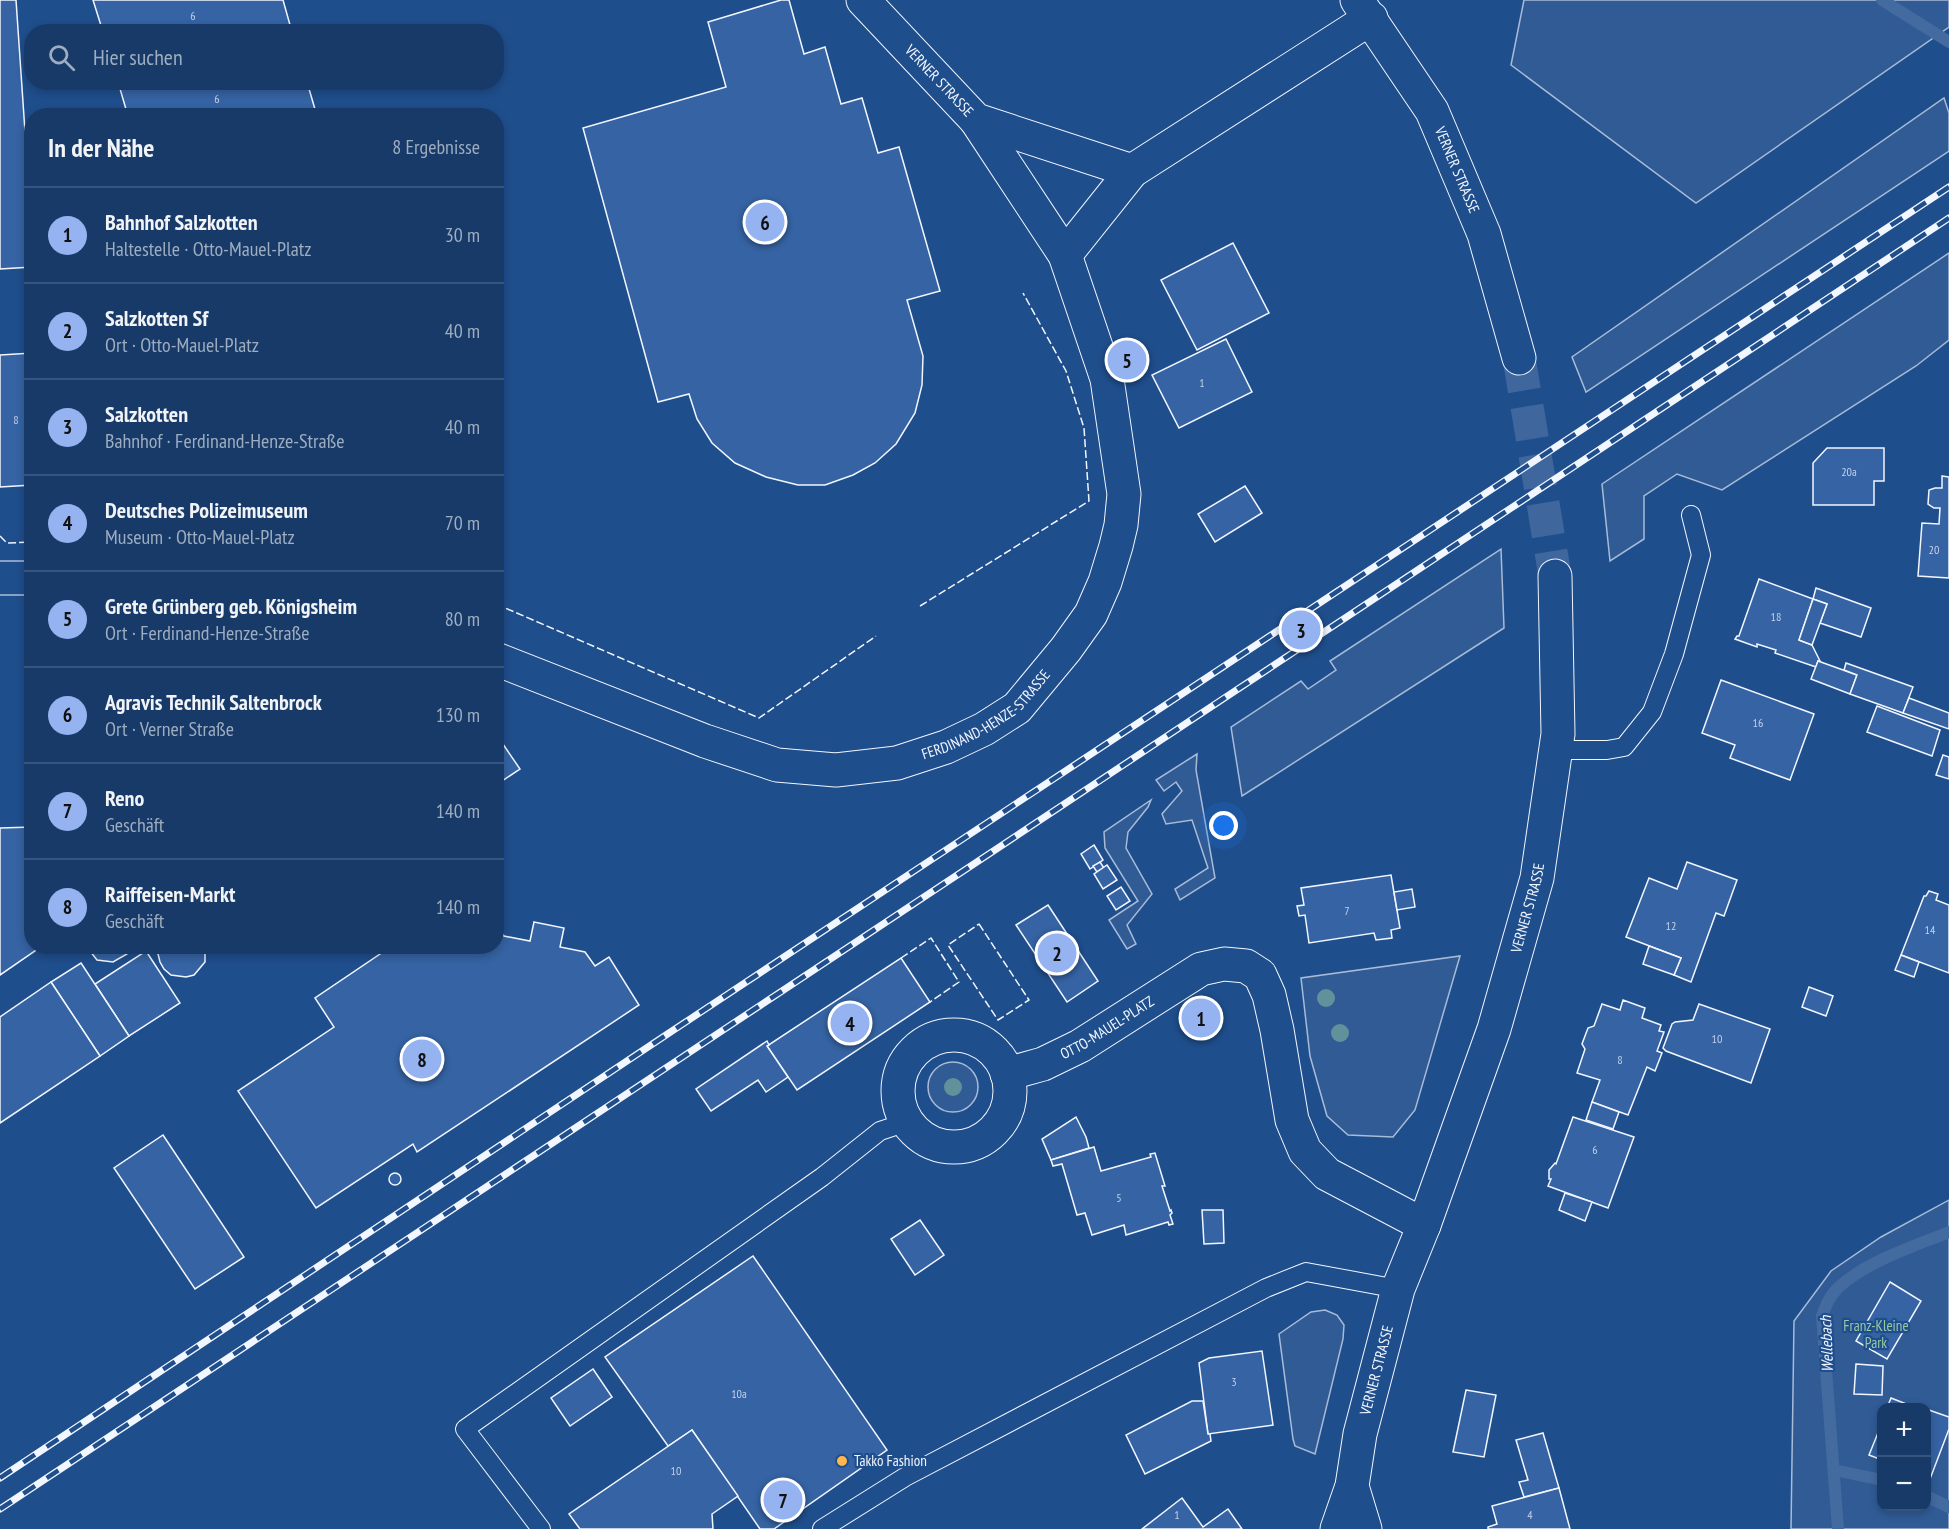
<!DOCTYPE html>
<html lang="de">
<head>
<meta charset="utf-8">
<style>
  :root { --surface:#173a69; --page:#244571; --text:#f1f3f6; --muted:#9eadc0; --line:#36547d; --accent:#95b2f1 }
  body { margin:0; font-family:"PT Sans Narrow",sans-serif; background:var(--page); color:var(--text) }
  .controls { position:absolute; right:18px; bottom:18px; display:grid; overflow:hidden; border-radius:12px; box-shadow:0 3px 9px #0003 }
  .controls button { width:54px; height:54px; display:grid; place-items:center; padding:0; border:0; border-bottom:2px solid var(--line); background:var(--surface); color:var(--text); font:30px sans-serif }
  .you { position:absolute; left:1224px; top:826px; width:21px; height:21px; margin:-15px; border:4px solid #fff; border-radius:50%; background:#1a73e8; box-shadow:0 0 0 9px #1a73e833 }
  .badge { display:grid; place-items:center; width:39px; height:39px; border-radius:50%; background:var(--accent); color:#111; font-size:20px; font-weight:700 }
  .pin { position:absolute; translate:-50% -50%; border:3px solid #fff; box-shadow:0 2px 6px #0006 }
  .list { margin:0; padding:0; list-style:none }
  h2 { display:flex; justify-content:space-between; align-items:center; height:78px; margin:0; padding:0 24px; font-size:26px }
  h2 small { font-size:20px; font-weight:400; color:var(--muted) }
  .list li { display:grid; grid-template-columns:39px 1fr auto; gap:18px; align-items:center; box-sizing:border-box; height:96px; padding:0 24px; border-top:2px solid var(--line) }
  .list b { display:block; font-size:22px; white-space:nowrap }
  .list p { margin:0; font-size:20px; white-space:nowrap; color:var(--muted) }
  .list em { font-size:20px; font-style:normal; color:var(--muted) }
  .icon { flex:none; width:33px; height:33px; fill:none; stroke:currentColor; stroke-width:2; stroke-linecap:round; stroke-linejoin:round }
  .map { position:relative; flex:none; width:1949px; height:1529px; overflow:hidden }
  .search { position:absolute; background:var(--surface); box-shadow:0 3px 9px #0003; left:24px; top:24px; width:480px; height:66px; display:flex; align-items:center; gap:15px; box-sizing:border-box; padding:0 21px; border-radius:24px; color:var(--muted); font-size:22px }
  .panel { position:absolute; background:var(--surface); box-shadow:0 3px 9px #0003; left:24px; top:108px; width:480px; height:846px; border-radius:24px }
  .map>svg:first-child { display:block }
  .green { fill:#305b95; stroke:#a8bbd7; stroke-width:1.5; fill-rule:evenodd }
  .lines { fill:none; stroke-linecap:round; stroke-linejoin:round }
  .stream { stroke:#446ba0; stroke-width:12 }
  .building { fill:#3563a3; stroke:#f2f6ff; stroke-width:1.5 }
  .secondary-tunnel { stroke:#3f679d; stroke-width:33; stroke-dasharray:33 16; stroke-linecap:butt }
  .lane-casing { stroke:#f2f6ff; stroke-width:20 }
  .street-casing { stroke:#f2f6ff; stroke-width:35 }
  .secondary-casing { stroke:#f2f6ff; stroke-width:35 }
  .lane { stroke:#1f4e8c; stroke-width:18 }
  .street { stroke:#1f4e8c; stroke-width:33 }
  .secondary { stroke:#1f4e8c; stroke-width:33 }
  .rail-casing { stroke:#f2f6ff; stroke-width:7 }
  .rail { stroke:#1f4e8c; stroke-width:4.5; stroke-dasharray:14; stroke-linecap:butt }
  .fence { stroke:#f2f6ff; stroke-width:1.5; stroke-dasharray:8 3; stroke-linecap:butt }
  .tree { fill:#61919a }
  .poi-dot { fill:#ffb74d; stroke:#1f4e8c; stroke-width:2 }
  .labels { text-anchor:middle; stroke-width:4.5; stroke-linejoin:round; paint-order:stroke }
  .number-label { font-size:12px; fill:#c3d1e8 }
  .street-label { font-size:15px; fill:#f2f6ff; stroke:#1f4e8c }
  .park-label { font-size:15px; fill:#97c8a6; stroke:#1f4e8c }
  .poi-label { font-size:15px; fill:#f2f6ff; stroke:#1f4e8c; text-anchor:start }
  .water-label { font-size:16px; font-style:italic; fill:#f2f6ff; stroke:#1f4e8c }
</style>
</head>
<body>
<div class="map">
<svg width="1949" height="1529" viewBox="0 0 1949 1529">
  <rect width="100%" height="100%" fill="#1f4e8c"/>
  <!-- green -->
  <g class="green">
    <path d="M1524 0H1949V27L1696 203 1511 65Z"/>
    <path d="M1944 98 1949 113V151L1586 392 1572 357Z"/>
    <path d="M1949 253V340L1916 366 1722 490 1677 474 1644 496V539L1610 561 1602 484Z"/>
    <path d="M1501 549 1504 628 1242 796 1231 727 1301 681 1308 689 1336 670 1330 661Z"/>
    <path d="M1197 754 1196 770 1215 878 1180 900 1175 889 1208 868 1192 820 1166 824 1162 814 1182 791 1176 782 1164 791 1156 780Z"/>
    <path d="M1151 800 1148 807 1128 832 1126 848 1152 894 1127 925 1136 944 1127 949 1109 920 1138 901 1105 848 1104 832Z"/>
    <path d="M1460 956 1415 1110 1393 1137 1348 1135 1327 1116 1310 1056 1301 978Z"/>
    <circle cx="953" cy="1087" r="25"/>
    <path d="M1949 1200V1529H1791L1794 1321 1831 1271 1881 1237ZM1882 1408H1926V1506H1882Z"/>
    <path d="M1325 1310 1337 1315 1344 1325 1343 1339 1315 1454 1295 1446 1293 1439 1279 1334 1311 1312Z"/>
  </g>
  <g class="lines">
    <!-- stream -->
    <g class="stream">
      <path d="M1882 0 1949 42"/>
      <path d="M1834 1470 1882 1480"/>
      <path d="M1926 1496 1949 1507"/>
      <path d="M1838 1529 1822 1316C1826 1305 1830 1295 1839 1287 1866 1262 1914 1246 1949 1232"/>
    </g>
  </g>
  <!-- building -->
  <g class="building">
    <path d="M0 0H16L32 234V267L0 269Z"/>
    <path d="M93 0H283L292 32H103Z"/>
    <path d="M781 0H789L804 54 825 47 841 104 862 98 878 153 899 147 940 291 907 300 923 356 922 385 915 413 896 444 875 463 853 475 825 485H798L766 477 735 463 712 443 697 419 689 394 658 402 583 128 726 87 708 22Z"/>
    <path d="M118 82H307L317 116H128Z"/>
    <path d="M1233 243 1269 313 1197 350 1161 280Z"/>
    <path d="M1226 339 1252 392 1179 428 1152 375Z"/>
    <path d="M32 353V485L0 487V355Z"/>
    <path d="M1827 448H1884V481H1874V505H1813V463Z"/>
    <path d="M1942 476 1949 477V578L1918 576 1922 523 1939 524 1940 508H1934L1928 504 1929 490 1935 488H1942Z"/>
    <path d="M1245 486 1262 513 1215 542 1198 514Z"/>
    <path d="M1759 579 1813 599 1799 640 1812 645 1820 661H1818L1816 667 1775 653 1776 650 1757 644V647L1735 639 1737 636H1739Z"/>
    <path d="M1816 588 1871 608 1861 637 1820 623 1827 604 1813 599Z"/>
    <path d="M1813 599 1827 604 1812 645 1799 640Z"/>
    <path d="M1818 661 1857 675 1850 694 1811 679Z"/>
    <path d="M1846 663 1913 687 1903 713 1850 694 1857 675 1844 670Z"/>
    <path d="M1721 680 1814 714 1790 780 1730 758 1735 745 1702 733Z"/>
    <path d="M1909 698 1949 713V729L1903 713Z"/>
    <path d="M1877 706 1940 730 1932 756 1867 732Z"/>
    <path d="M496 734 520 769 496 785Z"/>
    <path d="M1943 755 1949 757V779L1936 775Z"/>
    <path d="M32 827V946H39V948L0 975V828Z"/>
    <path d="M1094 845 1103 860 1090 869 1081 854Z"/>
    <path d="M1100 862 1104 868 1097 872 1093 866Z"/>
    <path d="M1687 862 1737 880 1724 916 1716 913 1691 982 1674 975 1681 958 1626 937 1649 878 1677 889Z"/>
    <path d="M1107 865 1117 880 1103 889 1094 874Z"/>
    <path d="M1391 875 1400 928 1391 930 1392 938 1376 940 1374 933 1309 943 1305 915 1299 916 1297 906 1304 905 1301 888Z"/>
    <path d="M1121 887 1130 901 1116 910 1107 896Z"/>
    <path d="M1412 889 1415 907 1397 910 1394 892Z"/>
    <path d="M1929 891 1938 894 1936 900 1949 905V973L1901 955 1924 896H1926Z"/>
    <path d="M1048 905 1098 981 1067 1002 1016 925Z"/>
    <path d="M534 922 564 928 560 947 585 952 595 966 609 957 639 1005 417 1152 413 1144 316 1208 238 1091 334 1027 315 998 392 946H496V925L504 936 530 941Z"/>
    <path d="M86 946H131L127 954 113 962 97 960Z"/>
    <path d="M205 946V962L194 975 186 977 171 975 164 969 160 962 158 954 160 946Z"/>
    <path d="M1649 946 1681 958 1674 975 1643 964Z"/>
    <path d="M146 951 180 1003 129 1036 95 984Z"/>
    <path d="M1901 955 1919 962 1914 977 1895 970Z"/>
    <path d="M901 958 930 1002 797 1090 767 1046Z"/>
    <path d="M81 963 129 1036 100 1056 51 982Z"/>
    <path d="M51 982 100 1056 0 1123V1017Z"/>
    <path d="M1809 987 1833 996 1826 1016 1802 1007Z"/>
    <path d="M1623 1000 1645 1008 1642 1018 1661 1025 1659 1031 1664 1032 1657 1051 1662 1053 1655 1071 1647 1067 1628 1115 1592 1102 1600 1080 1577 1073 1585 1049 1582 1044 1588 1028 1594 1026 1602 1004 1620 1010Z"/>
    <path d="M1699 1004 1770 1029 1751 1083 1666 1051 1663 1048 1672 1024 1675 1022 1693 1020Z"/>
    <path d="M767 1041 769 1045 767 1046 788 1077 766 1092 758 1080 711 1111 696 1089Z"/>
    <path d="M1592 1102 1619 1112 1613 1129 1586 1120Z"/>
    <path d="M1076 1117 1086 1137 1089 1148 1051 1160 1042 1139Z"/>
    <path d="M1573 1117 1634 1137 1608 1208 1548 1186 1551 1179H1549V1170L1555 1163 1556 1164Z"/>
    <path d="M163 1135 244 1257 195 1289 114 1168Z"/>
    <path d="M1094 1147 1101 1171 1151 1157 1150 1154 1155 1153 1165 1186H1162L1170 1211 1171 1210 1172 1213 1170 1215 1173 1224 1169 1225 1168 1222 1126 1235 1124 1225 1092 1235 1085 1213 1077 1215 1062 1164 1053 1166 1051 1160Z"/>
    <circle cx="395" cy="1179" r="6"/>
    <path d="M1565 1193 1592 1202 1585 1221 1559 1210Z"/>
    <path d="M1202 1210H1223L1224 1243 1204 1244Z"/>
    <path d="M920 1220 944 1255 915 1275 891 1239Z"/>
    <path d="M753 1256 887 1450 774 1529H760L692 1430 668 1446 605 1357Z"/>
    <path d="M1890 1282 1921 1301 1887 1359 1856 1341Z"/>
    <path d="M1262 1351 1273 1425 1208 1434 1199 1363 1209 1358Z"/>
    <path d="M1856 1364 1883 1366 1882 1395 1854 1394Z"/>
    <path d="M593 1369 612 1397 570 1426 551 1398Z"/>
    <path d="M1466 1390 1496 1395 1484 1457 1453 1452Z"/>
    <path d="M1891 1398 1914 1407 1916 1404 1923 1408H1887Z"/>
    <path d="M1192 1401H1203L1208 1434H1210L1211 1441 1145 1474 1126 1435Z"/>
    <path d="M1926 1409 1949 1417V1429L1930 1479 1926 1477Z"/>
    <path d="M1882 1423V1460L1869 1455Z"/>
    <path d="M692 1430 738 1496 712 1514 713 1529H580L569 1514Z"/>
    <path d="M1543 1433 1559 1488 1524 1497 1519 1482 1528 1480 1516 1440Z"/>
    <path d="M1559 1488 1570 1529H1488V1527L1497 1524 1492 1506Z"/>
    <path d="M1182 1498 1203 1527 1228 1509 1242 1529H1142Z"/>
  </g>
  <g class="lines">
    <!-- secondary-tunnel -->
    <path class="secondary-tunnel" d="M1519 358 1555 576"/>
    <!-- lane casing -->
    <g class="lane-casing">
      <g id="lane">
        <path d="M1556 750H1607L1624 747 1652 712 1674 654 1701 555 1691 515"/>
        <path d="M541 1529 465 1429 822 1177 880 1131 907 1122"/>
        <path d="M822 1529 905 1477 1266 1288 1306 1272 1398 1289"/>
      </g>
    </g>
    <!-- street casing -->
    <g class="street-casing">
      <g id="street">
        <path id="s1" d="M863 0 976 120 1132 171"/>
        <path d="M1065 255 1132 171 1371 18"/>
        <path d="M0 578H32"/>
        <path id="s2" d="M496 659 705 741 777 765 836 770 897 763 946 747 984 729 1017 708 1066 649 1091 614 1105 582 1116 546 1121 525 1124 494 1107 379 1065 255 976 120"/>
        <circle cx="954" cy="1091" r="56"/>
        <path id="s3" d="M1007 1074 1043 1064 1080 1046 1201 969 1224 964 1246 966 1260 975 1269 995 1277 1030 1292 1120 1305 1151 1327 1174 1424 1225"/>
      </g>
    </g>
    <!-- secondary casing -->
    <g class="secondary-casing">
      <g id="secondary">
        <path id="s4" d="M1357 0 1432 111 1484 234 1519 358"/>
        <path d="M1352 1486 1365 1529"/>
        <path id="s5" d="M1337 1529 1352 1486 1360 1434 1398 1289 1424 1225 1494 1029 1537 878 1558 734 1555 576"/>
      </g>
    </g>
    <!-- lane -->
    <use href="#lane" class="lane"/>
    <!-- street -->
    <use href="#street" class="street"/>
    <!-- secondary -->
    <use href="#secondary" class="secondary"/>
    <!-- rail casing -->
    <g class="rail-casing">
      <g id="rail">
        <path d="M0 1478 669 1033 1949 187"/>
        <path d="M0 1509 1949 218"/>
      </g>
    </g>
    <!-- rail -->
    <use href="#rail" class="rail"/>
    <!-- fence -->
    <g class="fence">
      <path d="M0 536 7 543 32 542"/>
      <path d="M496 604 759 718 876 636"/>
      <path d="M920 606 1089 501 1084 428 1066 371 1023 293"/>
      <path d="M979 924 1029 1000 998 1020 948 945Z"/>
      <path d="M901 958 931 938 959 982 930 1002"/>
    </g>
  </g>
  <!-- trees -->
  <g class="tree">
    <circle cx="1326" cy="998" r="9"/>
    <circle cx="1340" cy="1033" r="9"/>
    <circle cx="953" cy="1087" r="9"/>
  </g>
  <!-- markers -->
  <circle class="poi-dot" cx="842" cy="1461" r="6"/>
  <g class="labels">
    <!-- number labels -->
    <g class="number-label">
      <text x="193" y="20">6</text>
      <text x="217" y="103">6</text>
      <text x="1202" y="387">1</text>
      <text x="16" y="424">8</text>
      <text x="1849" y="476">20a</text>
      <text x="1934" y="554">20</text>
      <text x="1776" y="621">18</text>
      <text x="1758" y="727">16</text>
      <text x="1347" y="915">7</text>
      <text x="1671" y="930">12</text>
      <text x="1930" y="934">14</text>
      <text x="1717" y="1043">10</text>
      <text x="1620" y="1064">8</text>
      <text x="1595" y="1154">6</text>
      <text x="1119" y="1202">5</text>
      <text x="1234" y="1386">3</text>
      <text x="739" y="1398">10a</text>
      <text x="676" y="1475">10</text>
      <text x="1177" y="1519">1</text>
      <text x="1530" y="1519">4</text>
    </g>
    <!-- street labels -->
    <g class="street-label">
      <text dy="5" stroke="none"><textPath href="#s1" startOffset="111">VERNER STRASSE</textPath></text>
      <text dy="5" stroke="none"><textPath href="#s4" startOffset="198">VERNER STRASSE</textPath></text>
      <text dy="5" stroke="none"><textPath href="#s2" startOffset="524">FERDINAND-HENZE-STRASSE</textPath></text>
      <text dy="5" stroke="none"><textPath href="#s5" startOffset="651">VERNER STRASSE</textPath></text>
      <text dy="5" stroke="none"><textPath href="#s3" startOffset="111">OTTO-MAUEL-PLATZ</textPath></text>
      <text dy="5" stroke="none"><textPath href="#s5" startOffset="164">VERNER STRASSE</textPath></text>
    </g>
    <!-- park labels -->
    <g class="park-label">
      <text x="1876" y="1331">Franz-Kleine<tspan x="1876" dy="17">Park</tspan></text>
    </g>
    <!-- poi labels -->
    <g class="poi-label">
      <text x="854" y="1466">Takko Fashion</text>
    </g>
    <!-- water labels -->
    <g class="water-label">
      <text transform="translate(1826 1344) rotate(-92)" y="6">Wellebach</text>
    </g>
  </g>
</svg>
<div class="controls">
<button>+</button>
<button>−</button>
</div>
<div class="you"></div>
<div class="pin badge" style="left:1201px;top:1018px">1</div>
<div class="pin badge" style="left:1057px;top:953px">2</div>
<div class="pin badge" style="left:1301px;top:630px">3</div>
<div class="pin badge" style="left:850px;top:1023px">4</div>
<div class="pin badge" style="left:1127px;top:360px">5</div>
<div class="pin badge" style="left:765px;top:222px">6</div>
<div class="pin badge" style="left:783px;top:1500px">7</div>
<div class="pin badge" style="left:422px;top:1059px">8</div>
<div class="search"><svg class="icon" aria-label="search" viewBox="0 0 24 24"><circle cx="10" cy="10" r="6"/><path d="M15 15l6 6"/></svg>Hier suchen</div>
<section class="panel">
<h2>In der Nähe<small>8 Ergebnisse</small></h2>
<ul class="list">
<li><span class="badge">1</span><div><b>Bahnhof Salzkotten</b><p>Haltestelle · Otto-Mauel-Platz</p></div><em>30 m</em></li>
<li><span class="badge">2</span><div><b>Salzkotten Sf</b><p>Ort · Otto-Mauel-Platz</p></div><em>40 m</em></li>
<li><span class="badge">3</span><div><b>Salzkotten</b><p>Bahnhof · Ferdinand-Henze-Straße</p></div><em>40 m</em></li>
<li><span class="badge">4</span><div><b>Deutsches Polizeimuseum</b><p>Museum · Otto-Mauel-Platz</p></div><em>70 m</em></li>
<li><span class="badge">5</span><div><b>Grete Grünberg geb. Königsheim</b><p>Ort · Ferdinand-Henze-Straße</p></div><em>80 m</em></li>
<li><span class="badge">6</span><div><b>Agravis Technik Saltenbrock</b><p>Ort · Verner Straße</p></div><em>130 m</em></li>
<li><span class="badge">7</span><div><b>Reno</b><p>Geschäft</p></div><em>140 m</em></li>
<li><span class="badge">8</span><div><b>Raiffeisen-Markt</b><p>Geschäft</p></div><em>140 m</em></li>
</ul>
</section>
</div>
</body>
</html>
